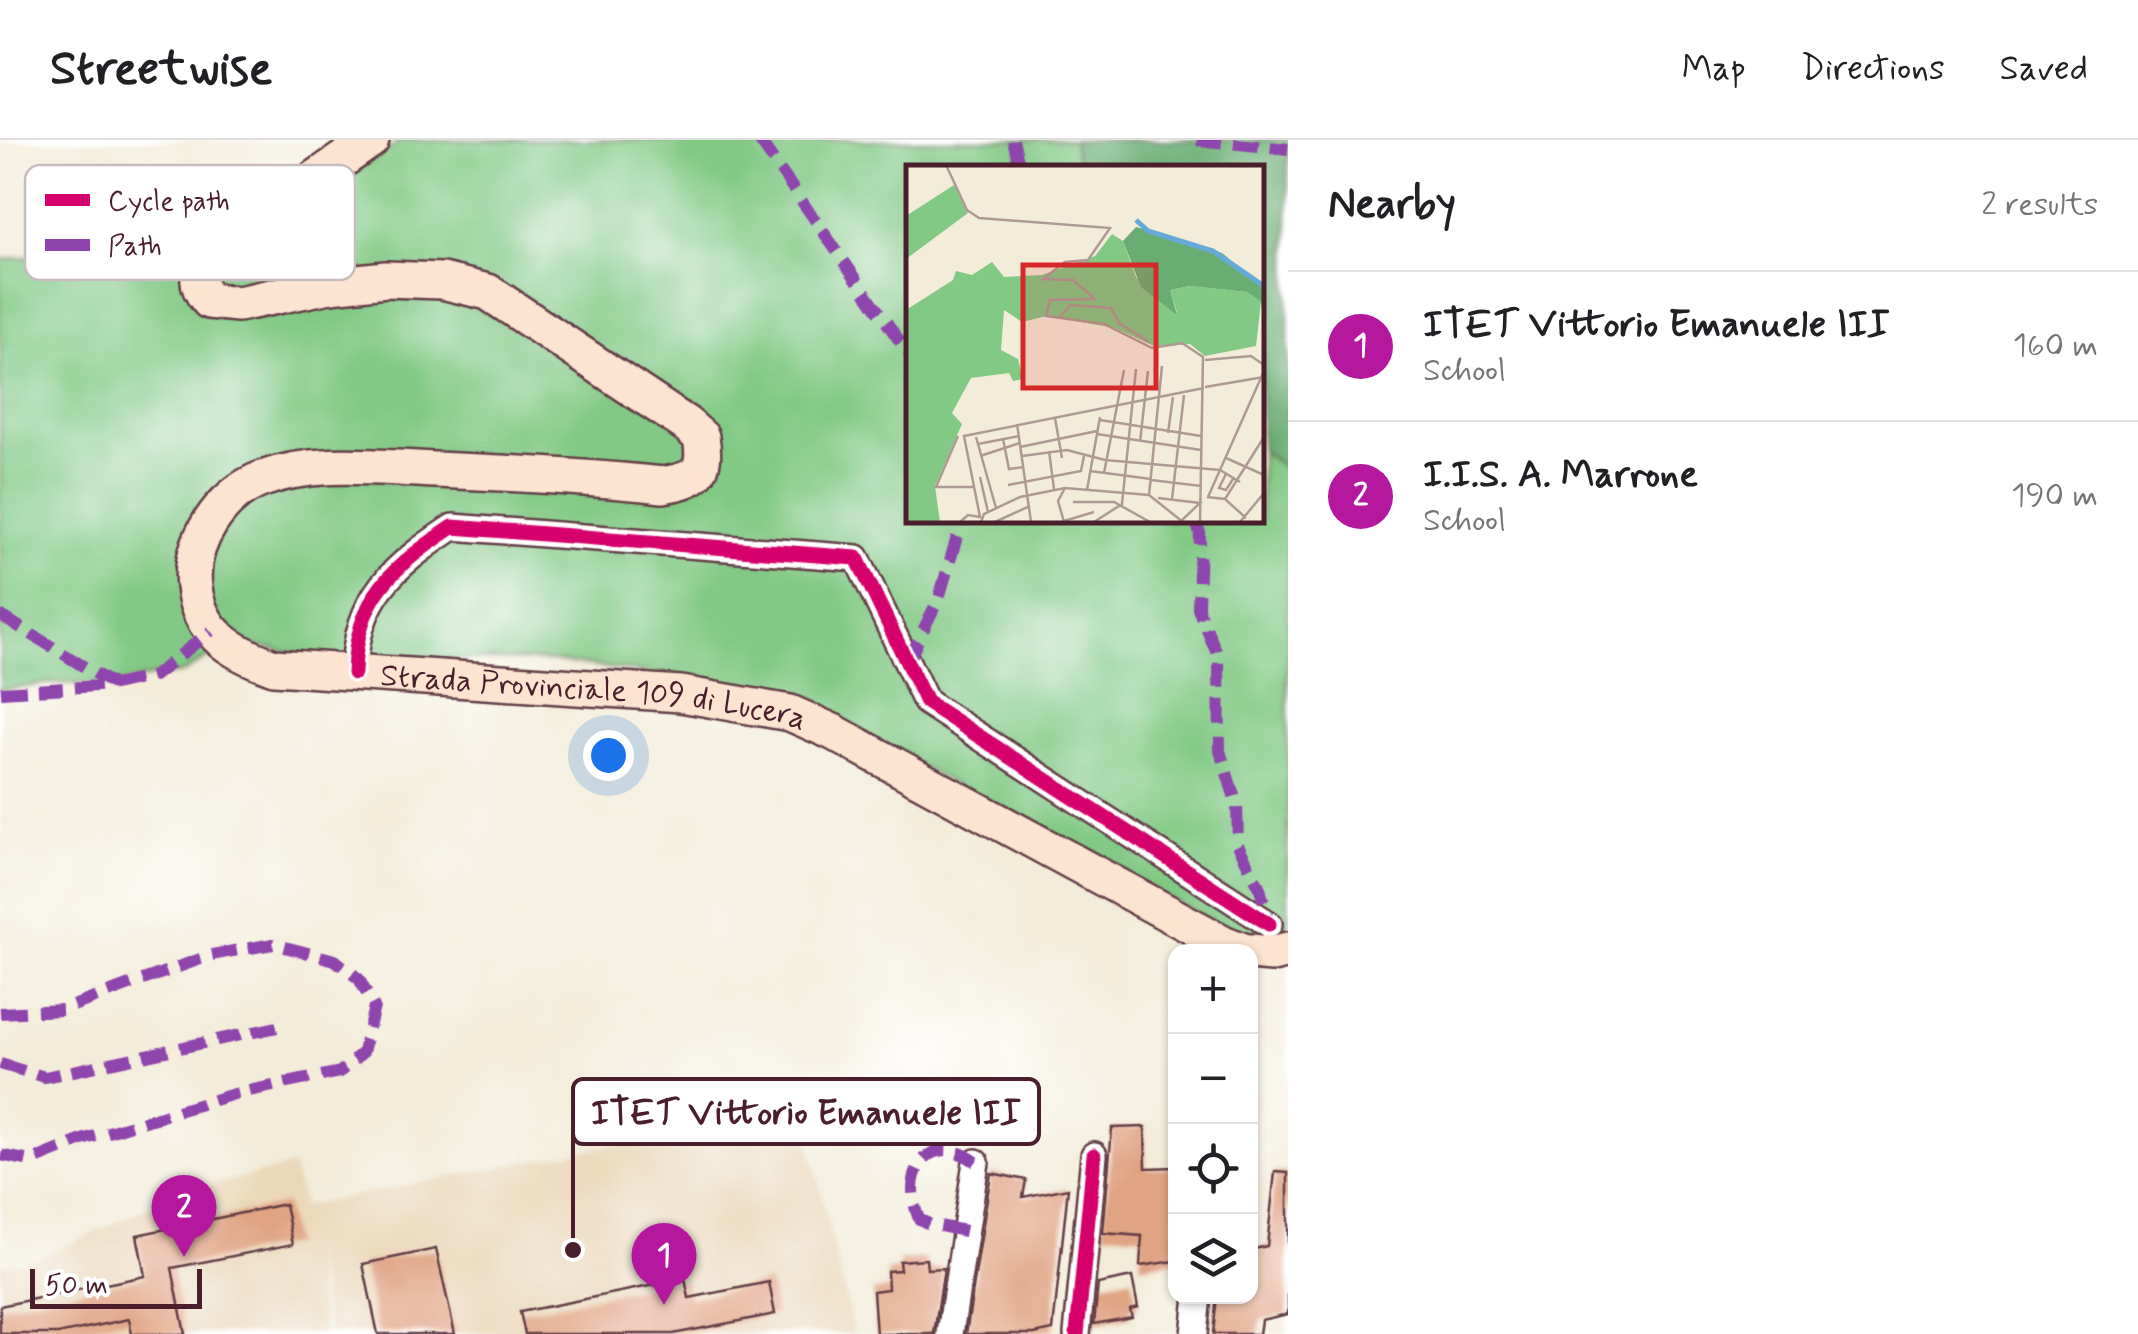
<!DOCTYPE html>
<html lang="en">
<head>
<meta charset="utf-8">
<style>
  :root { --surface:#fff; --page:#f6f6f6; --text:#202124; --muted:#757577; --line:#e0e0e0; --accent:#b5179e }
  body { margin:0; font-family:Mynerve,sans-serif; background:var(--page); color:var(--text) }
  .controls { position:absolute; right:30px; bottom:30px; display:grid; overflow:hidden; border-radius:20px; box-shadow:0 2px 8px #0004 }
  .controls button { width:90px; height:90px; display:grid; place-items:center; padding:0; border:0; border-bottom:2px solid var(--line); background:var(--surface); color:var(--text); font:50px sans-serif }
  .scale { position:absolute; left:30px; bottom:25px; width:172px; box-sizing:border-box; padding-left:10px; border:5px solid #4a1f2b; border-top:0; font-size:28px; line-height:35px; white-space:nowrap; color:#4a1f2b; -webkit-text-stroke:8px #fff; paint-order:stroke }
  .you { position:absolute; left:608px; top:615px; width:35px; height:35px; margin:-25px; border:8px solid #fff; border-radius:50%; background:#1a73e8; box-shadow:0 0 0 15px #1a73e833 }
  .badge { display:grid; place-items:center; width:65px; height:65px; border-radius:50%; background:var(--accent); color:#fff; font-size:32px; font-weight:700 }
  .pin { position:absolute; translate:-50% -82px; filter:drop-shadow(0 2px 5px #0008) }
  .pin::after { content:''; position:absolute; top:52px; width:35px; height:30px; background:inherit; clip-path:polygon(0 0,100% 0,50% 100%) }
  .list { margin:0; padding:0; list-style:none }
  h2 { display:flex; justify-content:space-between; align-items:center; height:130px; margin:0; padding:0 40px; font-size:42px }
  h2 small { font-size:32px; font-weight:400; color:var(--muted) }
  .list li { display:grid; grid-template-columns:65px 1fr auto; gap:30px; align-items:center; box-sizing:border-box; height:150px; padding:0 40px; border-top:2px solid var(--line) }
  .list b { display:block; font-size:38px; white-space:nowrap }
  .list p { margin:0; font-size:32px; white-space:nowrap; color:var(--muted) }
  .list em { font-size:32px; font-style:normal; color:var(--muted) }
  .icon { flex:none; width:55px; height:55px; fill:none; stroke:currentColor; stroke-width:2; stroke-linecap:round; stroke-linejoin:round }
  .map { position:relative; flex:none; width:1288px; height:1194px; overflow:hidden }
  header { display:flex; align-items:center; gap:60px; box-sizing:border-box; height:140px; padding:0 50px; background:var(--surface); border-bottom:2px solid var(--line) }
  header strong { font-size:48px }
  nav { display:flex; gap:55px; margin-inline-start:auto; font-size:35px }
  main { display:flex }
  aside { flex:1; background:var(--surface) }
  .map>svg:first-child { display:block }
  .built { fill:#ebd8ba }
  .green { fill:#82c985; stroke:#667458; stroke-width:2.5 }
  .forest { fill:#69ad72; stroke:#5a664e; stroke-width:2.5 }
  .building { fill:#e0a383 }
  .lines { fill:none; stroke-linecap:round; stroke-linejoin:round }
  .minor-casing { stroke:#633e45; stroke-width:30 }
  .secondary-casing { stroke:#633e45; stroke-width:40 }
  .minor { stroke:#fff; stroke-width:25 }
  .secondary { stroke:#fde4d1; stroke-width:35 }
  .quiet { stroke:#8e44ad; stroke-width:12; stroke-dasharray:25 12; stroke-linecap:butt }
  .cycleway-casing { stroke:#fff; stroke-width:21 }
  .cycleway { stroke:#d6006c; stroke-width:15 }
  .labels { text-anchor:middle; stroke-width:8; stroke-linejoin:round; paint-order:stroke }
  .street-label { font-size:32px; fill:#4a1f2b; stroke:#fff }
  .inset-river { fill:none; stroke:#66aadb; stroke-width:5 }
  .inset-road { fill:none; stroke:#af9a93; stroke-width:2.5 }
  .view { fill:#d62828; fill-opacity:0.15; stroke:#d62828; stroke-width:5 }
  .inset-edge { fill:none; stroke:#4a1f2b; stroke-width:5 }
  .key { fill:#fff; stroke:#c9bcbf; stroke-width:2.5 }
  .key-label { font-size:28px; fill:#4a1f2b }
  .leader { fill:none; stroke:#4a1f2b; stroke-width:4 }
  .callout-dot { fill:#4a1f2b; stroke:#fff; stroke-width:4 }
  .callout { fill:#fff; stroke:#4a1f2b; stroke-width:4 }
  .callout-label { font-size:35px; text-anchor:middle; font-weight:bold; fill:#4a1f2b }
</style>
</head>
<body>
<header>
<strong>Streetwise</strong>
<nav><a>Map</a><a>Directions</a><a>Saved</a></nav>
</header>
<main>
<div class="map">
<svg width="1288" height="1194" viewBox="0 0 1288 1194">
  <rect width="100%" height="100%" fill="#fff"/>
  <filter id="ink" filterUnits="userSpaceOnUse"><feTurbulence type="fractalNoise" baseFrequency=".01" numOctaves="2"/><feDisplacementMap in="SourceGraphic" scale="20" xChannelSelector="R" yChannelSelector="G"/><feConvolveMatrix kernelMatrix="1 2 1 2 8 2 1 2 1" color-interpolation-filters="sRGB"/></filter>
  <filter id="wash" filterUnits="userSpaceOnUse"><feTurbulence type="fractalNoise" baseFrequency=".0048" numOctaves="4" result="noise"/><feDisplacementMap in="SourceGraphic" scale="40" xChannelSelector="R" yChannelSelector="G"/><feGaussianBlur stdDeviation="2.25" result="paint"/><feColorMatrix in="noise" values="0 0 0 0 0 0 0 0 0 0 0 0 0 0 0 0 0 1.4 0 .05"/><feComposite in="paint" operator="in"/></filter>
  <g filter="url(#wash)">
    <rect width="100%" height="100%" fill="#f3ecd8"/>
    <!-- built -->
    <path class="built" d="M801 967 854 1194H330L309 1097 324 1194H0V1125L45 1116 183 1051 293 1026 303 1066Z"/>
    <!-- green -->
    <path class="green" d="M402 0H1073L1078 27 908 28V380H1260L1261 310 1288 331V793L1227 789 889 610 802 553 552 521 308 516 233 501 183 533 154 536 114 545 49 543 0 551V120L183 97 239 110Z"/>
    <!-- forest -->
    <path class="forest" d="M1073 0H1288V331L1261 310 1260 28 1078 27Z"/>
    <g id="blocks">
      <!-- building -->
      <g class="building">
        <path d="M1145 987 1146 1028 1176 1027V1121L1140 1126 1142 1096 1103 1093 1112 988Z"/>
        <path d="M1275 1032 1288 1033V1174L1261 1180 1259 1194H1213L1217 1156H1250V1110L1267 1106Z"/>
        <path d="M991 1033 1026 1040 1023 1057 1068 1048 1053 1190 1034 1194H966Z"/>
        <path d="M285 1064 293 1104 172 1128 185 1194H132L129 1179 58 1194H0V1166L145 1136 137 1095Z"/>
        <path d="M436 1109 455 1194H378L363 1124Z"/>
        <path d="M926 1119 927 1129 944 1128 934 1194H876L873 1151 888 1149 887 1131 900 1130 899 1121Z"/>
        <path d="M1132 1137 1138 1167 1130 1169 1132 1177 1094 1184 1098 1144Z"/>
        <path d="M685 1139 689 1158 769 1142 775 1174 673 1194H525L520 1172Z"/>
      </g>
    </g>
  </g>
  <g filter="url(#ink)">
    <use href="#blocks" fill-opacity="0" stroke="#633e45" stroke-width="2.5"/>
    <g class="lines">
      <!-- minor casing -->
      <g class="minor-casing">
        <g id="minor">
          <path d="M354 533C356 456 394 426 453 387L857 418 926 562 1269 784"/>
          <path d="M950 1194 976 1022"/>
          <path d="M1077 1194 1094 1015"/>
          <path d="M1194 1194 1198 1156"/>
        </g>
      </g>
      <!-- secondary casing -->
      <g class="secondary-casing">
        <g id="secondary">
          <path id="s1" d="M371 0 227 100C207 119 186 135 209 161L238 164 330 145 386 139 442 141 488 152 686 284 701 297C707 333 697 339 663 345 587 337 511 333 435 330 378 328 317 319 262 339 221 354 188 403 194 447 199 494 234 513 274 527L681 554 790 573 833 592 1223 803 1246 812"/>
          <path d="M1250 812 1272 814 1288 810"/>
        </g>
      </g>
      <!-- minor -->
      <use href="#minor" class="minor"/>
      <!-- secondary -->
      <use href="#secondary" class="secondary"/>
      <!-- quiet -->
      <g class="quiet">
        <path d="M759 0 908 213"/>
        <path d="M1013 0 1020 28"/>
        <path d="M1197 0 1288 9"/>
        <path d="M1195 380 1200 393 1198 469 1219 518 1220 611 1237 665 1238 705 1260 748 1269 784"/>
        <path d="M0 475 114 545 0 552"/>
        <path d="M907 523 939 458 962 380"/>
        <path d="M114 545 154 536 211 491"/>
        <path d="M0 873 62 870 211 815 273 804 335 820 359 839 374 867 363 912 340 932 234 954 82 1000 31 1021 0 1015"/>
        <path d="M0 924 45 937 282 886"/>
        <path d="M965 1091 929 1084 919 1079C900 1034 928 988 976 1022"/>
      </g>
      <!-- cycleway casing -->
      <g class="cycleway-casing">
        <g id="cycleway">
          <path d="M354 533C356 456 394 426 453 387L857 418 926 562 1269 784"/>
          <path d="M1077 1194 1094 1015"/>
        </g>
      </g>
      <!-- cycleway -->
      <use href="#cycleway" class="cycleway"/>
    </g>
  </g>
  <g class="labels">
    <!-- street labels -->
    <g class="street-label">
      <text dy="11" stroke="none"><textPath href="#s1" startOffset="1845">Strada Provinciale 109 di Lucera</textPath></text>
    </g>
  </g>
  <!-- overview -->
  <g transform="translate(906 25)">
    <rect width="358" height="358" fill="#f3ecd8"/>
    <path d="M48 20 62 48 0 94V51ZM206 69 217 76 230 112 271 148 264 125 284 121 341 127 355 137 350 181 299 191 284 179 250 182 209 163 141 151 116 157 98 145 95 185 112 194 117 214 107 216 103 208 65 213 46 248 56 259 29 321 34 357H0V145L47 115 50 106 66 110 86 97 98 112 136 110 189 91Z" fill="#82c985"/>
    <path d="M230 62 316 88 357 122V149L355 137 341 127 284 121 264 125 271 150 235 122 217 76Z" fill="#69ad72"/>
    <path class="inset-river" d="M230 55 242 66 307 86 358 121"/>
    <path class="inset-road" d="M40 0 61 45 73 53 204 63 182 95 159 97 137 114 167 115 189 134 144 135 140 151 198 159 246 183 276 178 297 192 294 357M153 153 164 140 205 143 213 158 243 177M299 195 345 191 358 200M299 222 358 212M149 253 156 293M194 255 295 271M111 259 125 357M262 268 267 232M191 269 295 285M52 271 30 322H68M70 272 90 343M97 274 103 304 118 302M234 277 242 206M72 279 113 271M114 282 191 266M143 286 148 324M74 291 114 278M116 291 161 285 199 295 314 305 334 317M320 293 358 310M184 306 245 314M198 308 218 205M320 309 313 323 320 325 327 314M74 312 82 347M245 315 295 321M102 320 175 306 178 291M181 325 194 252M243 330 256 201M301 332 319 334 340 353M302 332 358 206M252 333 294 338 275 356M266 334 278 230M319 334 358 272M167 337H208L244 357M158 356 188 347M54 357 62 350 74 352 58 271 298 223M75 357 78 349 114 332 159 323 243 330 277 357M89 357 124 341M158 357 152 336 159 323M188 357 216 339 230 204M334 357 358 328"/>
    <path class="view" d="M117 100H250V223H117Z"/>
    <rect width="358" height="358" class="inset-edge"/>
  </g>
  <!-- legend -->
  <rect x="25" y="25" width="330" height="115" rx="15" class="key"/>
  <rect x="45" y="54" width="45" height="12" fill="#d6006c"/>
  <rect x="45" y="99" width="45" height="12" fill="#8e44ad"/>
  <g class="key-label">
    <text x="108" y="70">Cycle path</text>
    <text x="108" y="115">Path</text>
  </g>
  <!-- callouts -->
  <path class="leader" d="M573 1110L573 972"/>
  <circle class="callout-dot" cx="573" cy="1110" r="10"/>
  <rect class="callout" x="573" y="939" width="466" height="65" rx="10"/>
  <g class="callout-label">
    <text x="806" y="984">ITET Vittorio Emanuele III</text>
  </g>
</svg>
<div class="controls">
<button>+</button>
<button>−</button>
<button><svg class="icon" aria-label="locate" viewBox="0 0 24 24"><circle cx="12" cy="12" r="6"/><path d="M12 2v4M12 18v4M2 12h4M18 12h4"/></svg></button>
<button><svg class="icon" aria-label="layers" viewBox="0 0 24 24"><path d="M12 4l9 5-9 5-9-5zM3 14l9 5 9-5"/></svg></button>
</div>
<div class="scale">50 m</div>
<div class="you"></div>
<div class="pin badge" style="left:664px;top:1165px">1</div>
<div class="pin badge" style="left:184px;top:1117px">2</div>
</div>
<aside>
<h2>Nearby<small>2 results</small></h2>
<ul class="list">
<li><span class="badge">1</span><div><b>ITET Vittorio Emanuele III</b><p>School</p></div><em>160 m</em></li>
<li><span class="badge">2</span><div><b>I.I.S. A. Marrone</b><p>School</p></div><em>190 m</em></li>
</ul>
</aside>
</main>
</body>
</html>
